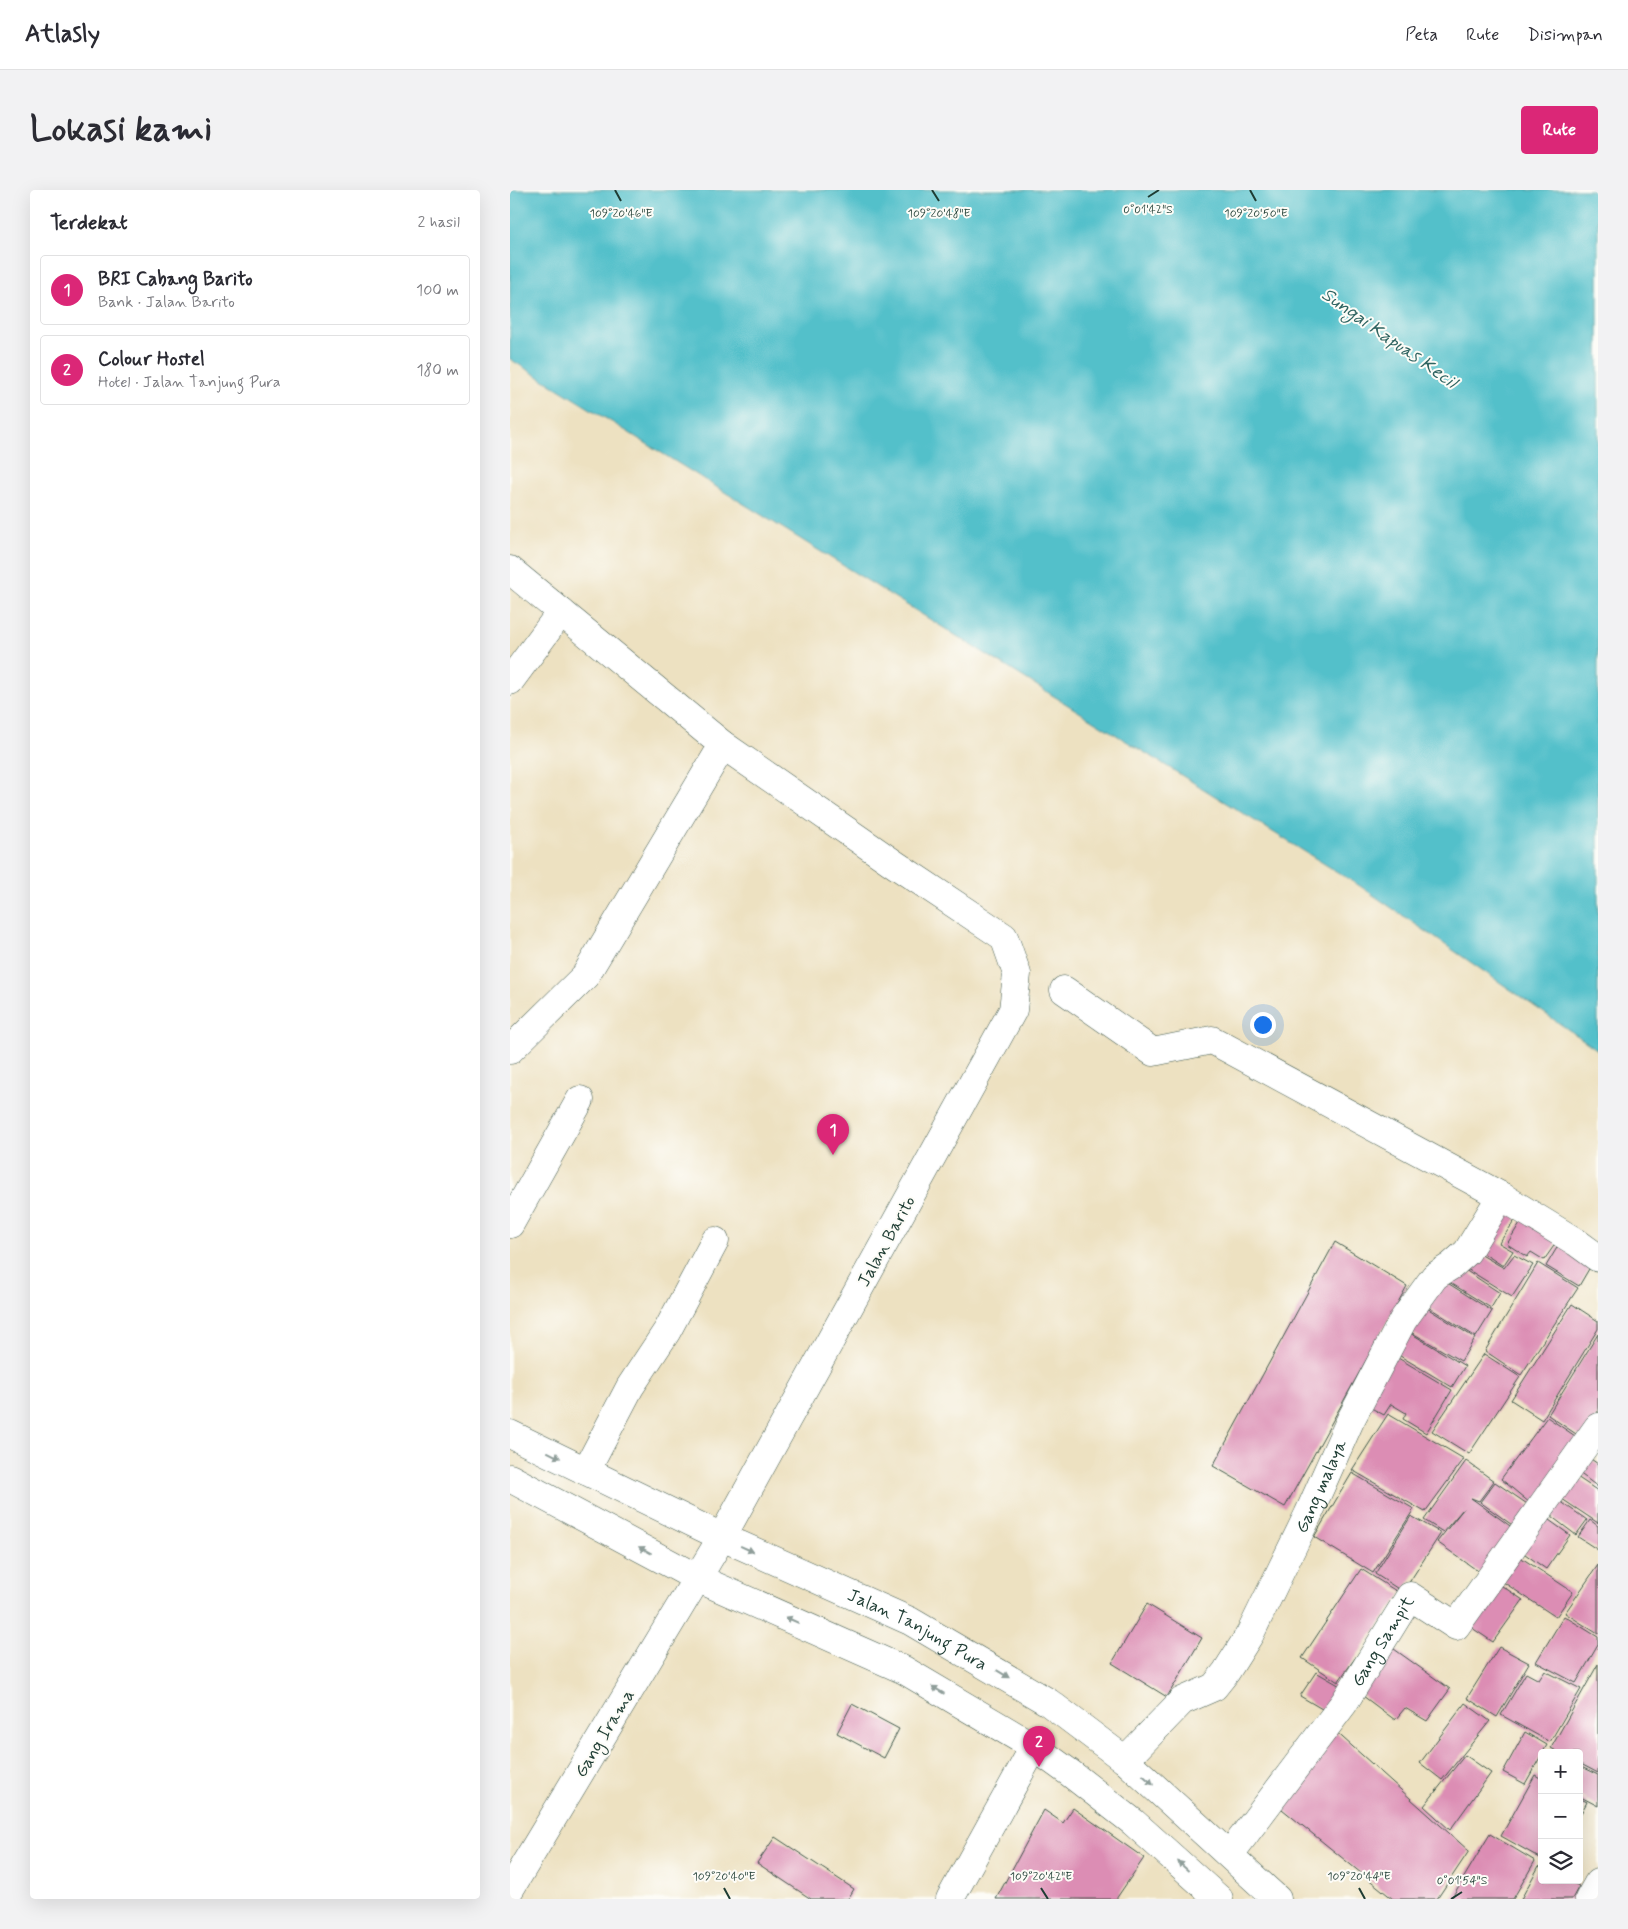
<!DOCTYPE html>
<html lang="id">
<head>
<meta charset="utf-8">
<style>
  :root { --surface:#fff; --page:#f2f2f3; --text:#2b2b33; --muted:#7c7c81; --line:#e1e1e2; --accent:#db2777 }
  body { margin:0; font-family:Mynerve,sans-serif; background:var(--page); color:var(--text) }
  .controls { position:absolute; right:15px; bottom:15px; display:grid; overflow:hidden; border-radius:5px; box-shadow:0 5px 20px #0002 }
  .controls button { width:45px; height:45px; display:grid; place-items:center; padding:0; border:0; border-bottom:1px solid var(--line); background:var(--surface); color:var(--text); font:25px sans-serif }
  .you { position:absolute; left:752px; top:834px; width:18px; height:18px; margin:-12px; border:4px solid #fff; border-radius:50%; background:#1a73e8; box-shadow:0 0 0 8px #1a73e833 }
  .badge { display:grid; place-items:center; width:32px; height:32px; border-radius:50%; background:var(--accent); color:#fff; font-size:16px; font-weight:700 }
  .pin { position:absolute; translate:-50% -41px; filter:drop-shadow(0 1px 2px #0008) }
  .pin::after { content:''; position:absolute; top:26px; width:18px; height:15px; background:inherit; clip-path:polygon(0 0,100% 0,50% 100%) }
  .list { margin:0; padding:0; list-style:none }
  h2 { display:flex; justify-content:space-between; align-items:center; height:65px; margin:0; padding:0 20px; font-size:21px }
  h2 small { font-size:16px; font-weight:400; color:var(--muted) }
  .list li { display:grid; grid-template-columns:32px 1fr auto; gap:15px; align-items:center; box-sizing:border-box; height:70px; margin:0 10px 10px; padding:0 10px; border:1px solid var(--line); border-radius:5px }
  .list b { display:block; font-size:19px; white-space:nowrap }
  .list p { margin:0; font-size:16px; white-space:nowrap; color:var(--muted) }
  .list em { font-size:16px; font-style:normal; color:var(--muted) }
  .icon { flex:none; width:28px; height:28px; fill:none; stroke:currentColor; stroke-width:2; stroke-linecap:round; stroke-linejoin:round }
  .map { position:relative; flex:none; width:1088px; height:1709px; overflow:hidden; border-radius:5px }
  header { display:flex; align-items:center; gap:30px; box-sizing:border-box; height:70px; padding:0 25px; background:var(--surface); border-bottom:1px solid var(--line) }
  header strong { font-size:24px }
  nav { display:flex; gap:28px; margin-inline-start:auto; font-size:18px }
  .intro { display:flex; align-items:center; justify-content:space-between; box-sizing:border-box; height:120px; padding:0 30px }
  h1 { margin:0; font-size:35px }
  .button { padding:12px 22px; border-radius:5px; background:var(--accent); color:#fff; font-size:18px; font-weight:700 }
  main { display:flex; gap:30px; padding:0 30px }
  aside { flex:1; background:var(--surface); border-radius:5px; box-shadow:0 5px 20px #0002 }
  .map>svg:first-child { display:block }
  .water { fill:#53c0ca; stroke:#397e7f }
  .building { fill:#dc8db4 }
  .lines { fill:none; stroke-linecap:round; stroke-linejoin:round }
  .minor-casing { stroke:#3e5649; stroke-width:29 }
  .trunk-casing { stroke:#3e5649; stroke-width:29 }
  .minor { stroke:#fff; stroke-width:28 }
  .trunk { stroke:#fff; stroke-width:28 }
  .oneway { fill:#8f9e9a }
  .ticks { fill:none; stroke:#1f3d34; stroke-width:2 }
  .labels { text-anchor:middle; stroke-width:4; stroke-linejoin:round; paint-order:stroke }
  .street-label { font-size:18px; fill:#1f3d34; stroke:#fdfcf7 }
  .water-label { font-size:19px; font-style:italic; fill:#2f6461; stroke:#fdfcf7 }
  .ticks-label { font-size:12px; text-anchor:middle; fill:#1f3d34; stroke:#fdfcf7; stroke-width:4; stroke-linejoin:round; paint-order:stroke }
</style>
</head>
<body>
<header>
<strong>Atlasly</strong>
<nav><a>Peta</a><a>Rute</a><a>Disimpan</a></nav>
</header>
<div class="intro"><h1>Lokasi kami</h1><a class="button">Rute</a></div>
<main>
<aside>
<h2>Terdekat<small>2 hasil</small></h2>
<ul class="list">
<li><span class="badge">1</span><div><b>BRI Cabang Barito</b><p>Bank · Jalan Barito</p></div><em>100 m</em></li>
<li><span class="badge">2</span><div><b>Colour Hostel</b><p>Hotel · Jalan Tanjung Pura</p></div><em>180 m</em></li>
</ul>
</aside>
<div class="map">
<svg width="1088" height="1709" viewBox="0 0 1088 1709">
  <rect width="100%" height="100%" fill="#fdfcf7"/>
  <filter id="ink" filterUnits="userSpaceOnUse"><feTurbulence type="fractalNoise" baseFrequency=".02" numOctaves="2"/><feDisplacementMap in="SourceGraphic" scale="10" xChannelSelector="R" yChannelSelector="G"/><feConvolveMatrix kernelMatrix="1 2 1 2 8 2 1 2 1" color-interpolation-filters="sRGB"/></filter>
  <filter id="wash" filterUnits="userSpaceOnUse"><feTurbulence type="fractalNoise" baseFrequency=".0096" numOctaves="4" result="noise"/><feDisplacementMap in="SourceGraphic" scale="20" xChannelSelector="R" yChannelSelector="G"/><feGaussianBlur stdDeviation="1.12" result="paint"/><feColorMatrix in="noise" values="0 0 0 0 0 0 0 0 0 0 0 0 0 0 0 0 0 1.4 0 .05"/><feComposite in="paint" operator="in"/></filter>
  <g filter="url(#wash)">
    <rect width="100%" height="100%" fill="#ede1c1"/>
    <!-- water -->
    <path class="water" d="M0 0H1088V860L850 696 0 169Z"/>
    <g id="blocks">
      <!-- building -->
      <g class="building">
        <path d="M987 1014 1008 1026 989 1053 1003 1061 993 1076 962 1056Z"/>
        <path d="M1013 1028 1048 1050 1034 1070 1021 1062 1017 1067 997 1054Z"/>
        <path d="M1051 1051 1083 1072 1069 1096 1036 1076Z"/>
        <path d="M825 1052 897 1096 775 1317 703 1276Z"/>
        <path d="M961 1059 994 1078 1004 1065 1023 1075 1002 1107 949 1074Z"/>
        <path d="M1028 1073 1068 1098 1011 1185 975 1161Z"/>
        <path d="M949 1076 990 1103 981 1118 939 1092Z"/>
        <path d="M928 1087 982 1121 966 1147 912 1113Z"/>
        <path d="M1062 1114 1088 1131V1139L1032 1230 1001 1210Z"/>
        <path d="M912 1115 965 1148 951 1171 897 1140Z"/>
        <path d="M897 1141 955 1176 942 1197 885 1163Z"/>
        <path d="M1088 1144V1225L1072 1248 1038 1225Z"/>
        <path d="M974 1164 1010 1187 959 1264 922 1241Z"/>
        <path d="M883 1165 942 1200 916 1243 893 1229 896 1223 881 1214 874 1225 854 1214Z"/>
        <path d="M878 1224 954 1269 915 1322 842 1280Z"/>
        <path d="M1037 1227 1074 1252 1026 1318 991 1289Z"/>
        <path d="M1078 1267 1088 1274V1297L1068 1282Z"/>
        <path d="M956 1271 984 1291 969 1311 961 1308 1010 1343 975 1386 927 1352 954 1318 933 1342 914 1330Z"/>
        <path d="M842 1283 904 1319 863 1383 804 1347Z"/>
        <path d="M1067 1287 1088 1301V1333L1052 1309Z"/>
        <path d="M985 1292 1026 1320 1012 1342 970 1312Z"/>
        <path d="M1047 1309 1077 1330 1066 1345 1037 1323Z"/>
        <path d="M1032 1325 1060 1345 1036 1379 1008 1359Z"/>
        <path d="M901 1326 931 1343 893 1402 865 1384Z"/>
        <path d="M1080 1330 1088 1336V1360L1068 1347Z"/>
        <path d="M1007 1365 1063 1402 1046 1427 990 1390Z"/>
        <path d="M1088 1375V1444L1055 1423Z"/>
        <path d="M851 1379 891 1404 828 1492 792 1468Z"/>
        <path d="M986 1392 1013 1410 983 1452 956 1434Z"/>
        <path d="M637 1414 692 1448 657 1507 602 1473Z"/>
        <path d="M1054 1426 1088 1447V1455L1066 1493 1026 1472Z"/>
        <path d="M877 1454 940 1499 917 1531 895 1518 885 1530 845 1500Z"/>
        <path d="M989 1457 1019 1473 987 1527 957 1508Z"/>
        <path d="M1088 1474V1583L1069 1573V1563H1050L1041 1558Z"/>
        <path d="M1035 1481 1071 1499 1040 1552 991 1525 1016 1483 1029 1490Z"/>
        <path d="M806 1482 832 1497 817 1522 790 1506Z"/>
        <path d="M955 1513 980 1531 932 1590 910 1573Z"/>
        <path d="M342 1514 389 1539 374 1568 327 1543Z"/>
        <path d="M823 1539 959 1661 927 1709H883L767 1615Z"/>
        <path d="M1015 1542 1037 1555 1015 1594 993 1582Z"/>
        <path d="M955 1565 981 1583 940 1640 914 1616Z"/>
        <path d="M1069 1576 1088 1585V1616L1069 1606Z"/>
        <path d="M1025 1585 1032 1589V1669L991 1646Z"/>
        <path d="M1069 1608 1077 1612 1069 1627Z"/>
        <path d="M563 1618 634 1668 606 1709H486L534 1620 553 1633Z"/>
        <path d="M980 1644 1025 1671 1003 1709H941Z"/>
        <path d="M265 1647 344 1699 338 1709H301L247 1673Z"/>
        <path d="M1029 1676 1032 1678V1690H1057L1069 1696 1062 1709H1011Z"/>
      </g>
    </g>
  </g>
  <g filter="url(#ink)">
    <use href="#blocks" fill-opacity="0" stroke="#3e5649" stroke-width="1"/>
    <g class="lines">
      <!-- minor casing -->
      <g class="minor-casing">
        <g id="minor">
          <path d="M0 380 213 555 386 675 494 747 507 784 503 820 212 1347 0 1699"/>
          <path d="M0 491 51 422"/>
          <path d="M554 800 643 862 702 850 991 1006 1066 1052 1088 1068"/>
          <path d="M0 860 75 786 213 555"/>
          <path d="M0 1034 70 910"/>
          <path d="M76 1281 120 1197 157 1141 205 1051"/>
          <path id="s1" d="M615 1570 672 1511 704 1497 716 1482 740 1444 798 1325 840 1231 893 1130 925 1086 941 1076 957 1062 991 1006"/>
          <path id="s2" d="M720 1664 834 1513 900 1406 946 1436 1088 1237"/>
          <path d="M440 1709 524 1557"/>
          <path d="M1079 1709 1088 1693"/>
        </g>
      </g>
      <!-- trunk casing -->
      <g class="trunk-casing">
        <g id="trunk">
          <path id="s3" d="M0 1244 212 1347 400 1431 538 1512 615 1570 767 1709"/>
          <path d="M0 1288 187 1388 394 1480 524 1557 560 1583 623 1632 709 1709"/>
        </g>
      </g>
      <!-- minor -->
      <use href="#minor" class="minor"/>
      <!-- trunk -->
      <use href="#trunk" class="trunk"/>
    </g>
    <!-- one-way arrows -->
    <defs><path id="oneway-solid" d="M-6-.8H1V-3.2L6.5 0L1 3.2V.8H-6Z" transform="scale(1.25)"/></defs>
    <g class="oneway">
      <use href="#oneway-solid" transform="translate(44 1265) rotate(26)"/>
      <use href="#oneway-solid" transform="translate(237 1359) rotate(24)"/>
      <use href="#oneway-solid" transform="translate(135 1360) rotate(-152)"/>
      <use href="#oneway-solid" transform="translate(282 1430) rotate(-156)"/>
      <use href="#oneway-solid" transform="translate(493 1484) rotate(31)"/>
      <use href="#oneway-solid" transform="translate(428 1500) rotate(-149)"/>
      <use href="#oneway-solid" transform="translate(638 1590) rotate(42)"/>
      <use href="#oneway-solid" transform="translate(673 1676) rotate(-138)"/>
    </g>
  </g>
  <!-- ticks -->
  <path class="ticks" d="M105 0 111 11M422 0 429 11M740 0 746 11M638 7 649 0M214 1698 220 1709M531 1698 538 1709M849 1698 855 1709M941 1709 952 1702"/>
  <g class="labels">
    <!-- street labels -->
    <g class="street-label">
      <text transform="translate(376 1051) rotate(-61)" y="6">Jalan Barito</text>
      <text dy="6" stroke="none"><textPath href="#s1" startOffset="345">Gang malaya</textPath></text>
      <text dy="6" stroke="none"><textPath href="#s3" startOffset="452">Jalan Tanjung Pura</textPath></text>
      <text dy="6" stroke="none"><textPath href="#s2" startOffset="262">Gang Sampit</textPath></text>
      <text transform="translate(94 1543) rotate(-59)" y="6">Gang Irama</text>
    </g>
    <!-- water labels -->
    <g class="water-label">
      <text transform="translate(880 147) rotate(35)" y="7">Sungai Kapuas Kecil</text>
    </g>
  </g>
  <g class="ticks-label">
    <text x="638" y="23">0°01'42"S</text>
    <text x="111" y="27">109°20'46"E</text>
    <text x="429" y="27">109°20'48"E</text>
    <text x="746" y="27">109°20'50"E</text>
    <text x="214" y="1690">109°20'40"E</text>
    <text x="531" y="1690">109°20'42"E</text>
    <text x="849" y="1690">109°20'44"E</text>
    <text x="952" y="1694">0°01'54"S</text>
  </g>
</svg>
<div class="controls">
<button>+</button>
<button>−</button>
<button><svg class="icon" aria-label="layers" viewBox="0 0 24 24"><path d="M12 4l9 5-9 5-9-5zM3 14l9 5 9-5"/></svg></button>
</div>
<div class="you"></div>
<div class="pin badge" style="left:323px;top:965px">1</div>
<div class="pin badge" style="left:529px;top:1577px">2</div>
</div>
</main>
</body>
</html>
